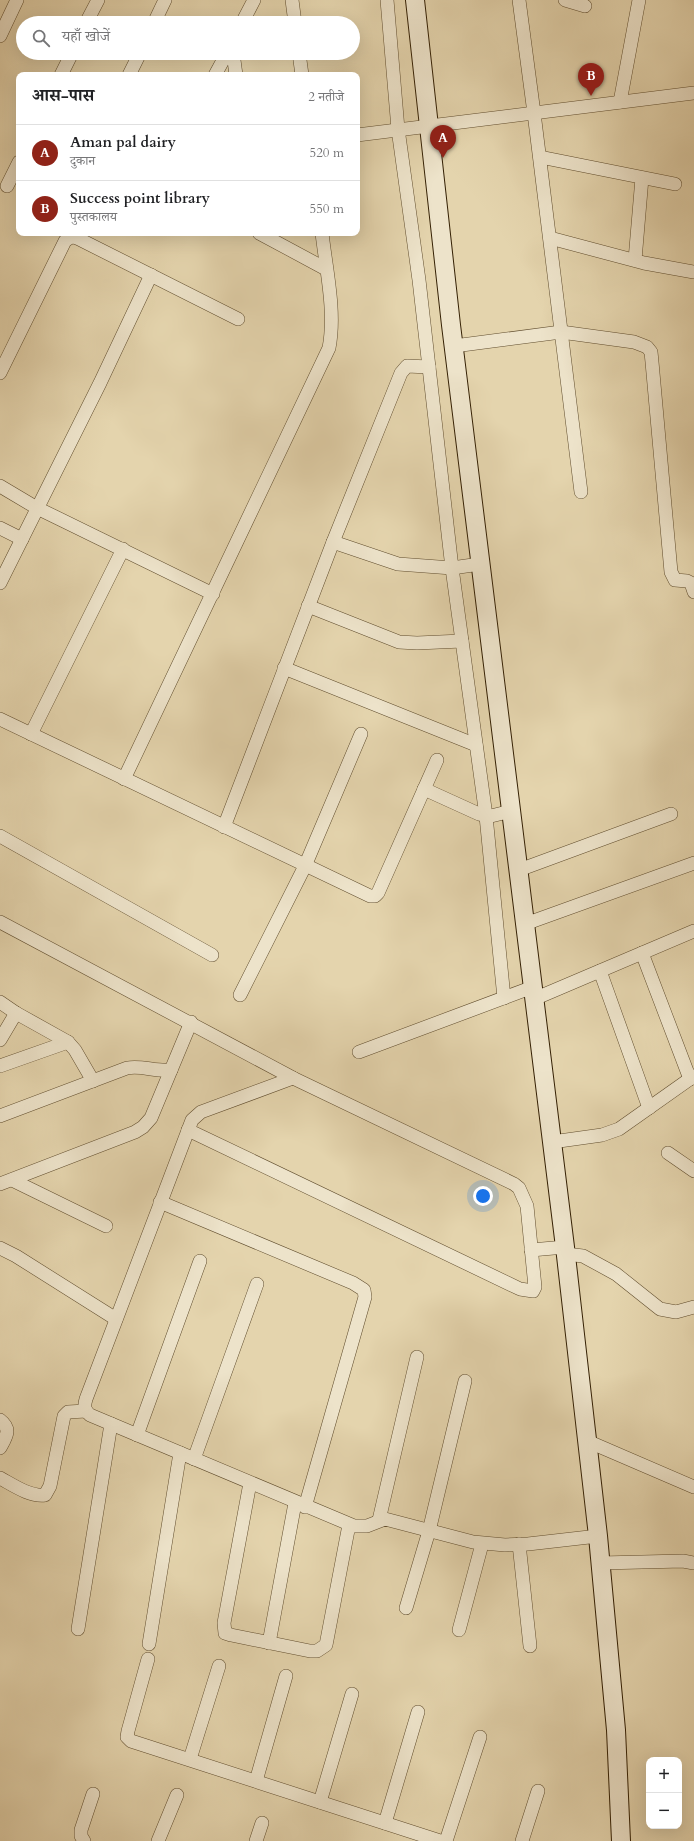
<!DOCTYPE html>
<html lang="hi">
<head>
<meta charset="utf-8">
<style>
  :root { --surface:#fff; --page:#f2f2f2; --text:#202124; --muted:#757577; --line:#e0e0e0; --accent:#8f2418 }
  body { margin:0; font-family:Cardo,"Noto Serif Devanagari",serif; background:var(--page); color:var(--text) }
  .controls { position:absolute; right:12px; bottom:12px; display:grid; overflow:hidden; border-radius:8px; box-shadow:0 4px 16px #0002 }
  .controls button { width:36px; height:36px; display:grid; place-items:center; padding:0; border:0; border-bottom:1px solid var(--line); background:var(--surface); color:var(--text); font:20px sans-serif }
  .you { position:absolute; left:483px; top:1196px; width:14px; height:14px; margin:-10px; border:3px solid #fff; border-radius:50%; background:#1a73e8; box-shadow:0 0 0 6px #1a73e833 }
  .badge { display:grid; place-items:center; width:26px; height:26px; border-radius:50%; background:var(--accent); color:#fff; font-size:13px; font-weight:700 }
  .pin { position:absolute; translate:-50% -33px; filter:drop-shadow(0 1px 2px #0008) }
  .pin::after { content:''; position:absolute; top:21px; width:14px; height:12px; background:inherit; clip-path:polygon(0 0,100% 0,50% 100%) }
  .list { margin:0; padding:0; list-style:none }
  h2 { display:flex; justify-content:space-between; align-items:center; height:52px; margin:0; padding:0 16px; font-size:17px }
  h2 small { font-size:13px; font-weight:400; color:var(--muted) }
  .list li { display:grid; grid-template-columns:26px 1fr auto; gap:12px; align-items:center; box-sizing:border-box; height:56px; padding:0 16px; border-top:1px solid var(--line) }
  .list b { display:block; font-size:15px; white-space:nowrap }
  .list p { margin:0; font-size:13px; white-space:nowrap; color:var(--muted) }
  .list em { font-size:13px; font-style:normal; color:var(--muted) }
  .icon { flex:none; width:22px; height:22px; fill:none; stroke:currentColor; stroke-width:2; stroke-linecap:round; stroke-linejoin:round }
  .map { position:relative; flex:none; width:694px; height:1841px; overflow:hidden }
  .search { position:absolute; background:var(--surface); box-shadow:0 4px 16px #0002; left:16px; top:16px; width:344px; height:44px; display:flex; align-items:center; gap:10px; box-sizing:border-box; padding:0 14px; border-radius:22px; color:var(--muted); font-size:15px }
  .panel { position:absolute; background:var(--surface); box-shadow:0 4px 16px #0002; left:16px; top:72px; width:344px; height:164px; border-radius:8px }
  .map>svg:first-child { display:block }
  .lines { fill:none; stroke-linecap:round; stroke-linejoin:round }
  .street-casing { stroke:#604d2e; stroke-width:14 }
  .secondary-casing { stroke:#342004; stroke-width:20 }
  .street { stroke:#ede3ca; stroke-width:13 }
  .secondary { stroke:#ede3ca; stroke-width:18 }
</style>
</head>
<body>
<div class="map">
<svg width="694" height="1841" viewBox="0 0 694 1841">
  <rect width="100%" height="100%" fill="#e4d4ad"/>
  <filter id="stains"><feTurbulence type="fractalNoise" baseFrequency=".005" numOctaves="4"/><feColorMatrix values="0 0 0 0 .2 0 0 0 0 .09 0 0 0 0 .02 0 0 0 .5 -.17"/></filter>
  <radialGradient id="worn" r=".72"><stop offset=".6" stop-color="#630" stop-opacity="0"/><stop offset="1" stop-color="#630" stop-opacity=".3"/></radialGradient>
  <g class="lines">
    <!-- street casing -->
    <g class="street-casing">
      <g id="street">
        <path d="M292 0 295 23"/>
        <path d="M387 0 398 129 419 280 452 568 486 816 504 998"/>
        <path d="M519 0 534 113 581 492"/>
        <path d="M565 0 585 6"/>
        <path d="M86 23 98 0"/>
        <path d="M154 23 165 0"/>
        <path d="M242 23 254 0"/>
        <path d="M0 36 17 0"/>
        <path d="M233 53 236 75"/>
        <path d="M299 53 302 75"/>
        <path d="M61 75 72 53"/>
        <path d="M129 75 140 53"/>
        <path d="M215 75 227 53"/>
        <path d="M620 102 639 0"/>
        <path d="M357 135 694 93"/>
        <path d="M540 157 675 184"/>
        <path d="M7 186 19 162"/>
        <path d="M259 233 326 269"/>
        <path d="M550 238 644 263 694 272"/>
        <path d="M635 260 642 178"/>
        <path d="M454 346 561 332 634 342 647 347 651 352 652 362 671 572 675 580 687 581 691 583 694 592"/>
        <path d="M0 373 65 241C70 237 73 236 79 239L238 319"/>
        <path d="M0 486 37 508 213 594"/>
        <path d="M0 528 22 539"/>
        <path d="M333 542 398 564 452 568 480 564"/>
        <path d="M0 583 100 383 151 275"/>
        <path d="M308 606 399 642 417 643 462 641"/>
        <path d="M284 668 476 745"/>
        <path d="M0 719 370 896H375L378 893 437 760"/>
        <path d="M31 734 123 549"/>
        <path d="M124 779 329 348C336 312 326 269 322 233"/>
        <path d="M424 789 479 814 491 816 511 811"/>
        <path d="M224 827 333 542 401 373 407 366 429 367"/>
        <path d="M0 836 212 955"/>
        <path d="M519 870 671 814"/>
        <path d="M0 922 293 1078 514 1184 519 1188 527 1206 535 1287 533 1291 520 1289 188 1130"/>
        <path d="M525 924 694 863"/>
        <path d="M642 953 690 1079"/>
        <path d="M600 971 649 1108"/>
        <path d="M240 995 305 866 361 734"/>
        <path d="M534 999 694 931"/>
        <path d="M0 1002 16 1013 68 1042 75 1050 93 1081"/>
        <path d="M0 1040 16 1013"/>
        <path d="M359 1052 533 987"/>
        <path d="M0 1066 68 1042"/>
        <path d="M293 1078 201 1112 192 1120 86 1399C84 1406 84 1410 90 1415L354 1526H367L385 1519 473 1542 505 1545 528 1544 598 1536"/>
        <path d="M0 1116 127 1068C142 1065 155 1072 171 1070"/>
        <path d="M552 1142 602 1135 619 1129 694 1076"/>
        <path d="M668 1153 694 1171"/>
        <path d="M12 1180 106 1226"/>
        <path d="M0 1184 135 1132 143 1127 151 1118 191 1022"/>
        <path d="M160 1202 353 1283 364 1290 365 1297 305 1507"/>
        <path d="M0 1248 16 1256 116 1319"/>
        <path d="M531 1250 565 1247"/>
        <path d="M566 1254 583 1256 616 1274 660 1309 676 1312 694 1307"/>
        <path d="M0 1420C12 1429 6 1437 0 1448"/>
        <path d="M137 1435 200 1261"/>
        <path d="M587 1441 694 1487"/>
        <path d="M194 1459 257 1284"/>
        <path d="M0 1478C13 1485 30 1497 45 1495L50 1486 64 1416 68 1412 86 1411"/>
        <path d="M250 1483 224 1623 225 1633 231 1635 310 1651H317L326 1645 349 1525"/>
        <path d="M379 1520 417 1357"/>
        <path d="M519 1544 530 1646"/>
        <path d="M601 1563 683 1561 694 1563"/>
        <path d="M406 1608 429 1531 465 1381"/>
        <path d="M78 1629 111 1424"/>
        <path d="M459 1630 482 1544"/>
        <path d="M269 1643 295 1503"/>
        <path d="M149 1644 180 1453"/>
        <path d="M148 1659 128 1731 127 1737 131 1741 440 1841"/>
        <path d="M190 1759 219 1666"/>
        <path d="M256 1781 286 1676"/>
        <path d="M320 1802 352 1694"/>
        <path d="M385 1823 418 1712"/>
        <path d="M84 1841 81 1836V1830L93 1794"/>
        <path d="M158 1841 177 1795"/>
        <path d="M256 1841 262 1823"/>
        <path d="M446 1841 480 1737"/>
        <path d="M522 1841 538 1791"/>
      </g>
    </g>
    <!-- secondary casing -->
    <g class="secondary-casing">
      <path id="secondary" d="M415 0 451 325 565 1247 598 1536 616 1730 621 1841"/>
    </g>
    <!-- street -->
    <use href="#street" class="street"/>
    <!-- secondary -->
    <use href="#secondary" class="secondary"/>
  </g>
  <rect width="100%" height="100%" filter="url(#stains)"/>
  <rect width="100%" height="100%" fill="url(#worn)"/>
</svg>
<div class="controls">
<button>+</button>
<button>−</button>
</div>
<div class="you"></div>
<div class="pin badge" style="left:443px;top:158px">A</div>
<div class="pin badge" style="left:591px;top:96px">B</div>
<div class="search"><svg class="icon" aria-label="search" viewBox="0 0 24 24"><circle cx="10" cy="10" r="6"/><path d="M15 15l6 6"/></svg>यहाँ खोजें</div>
<section class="panel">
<h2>आस-पास<small>2 नतीजे</small></h2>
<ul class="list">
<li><span class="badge">A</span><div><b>Aman pal dairy</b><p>दुकान</p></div><em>520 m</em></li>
<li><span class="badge">B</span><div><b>Success point library</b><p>पुस्तकालय</p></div><em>550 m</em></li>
</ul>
</section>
</div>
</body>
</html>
